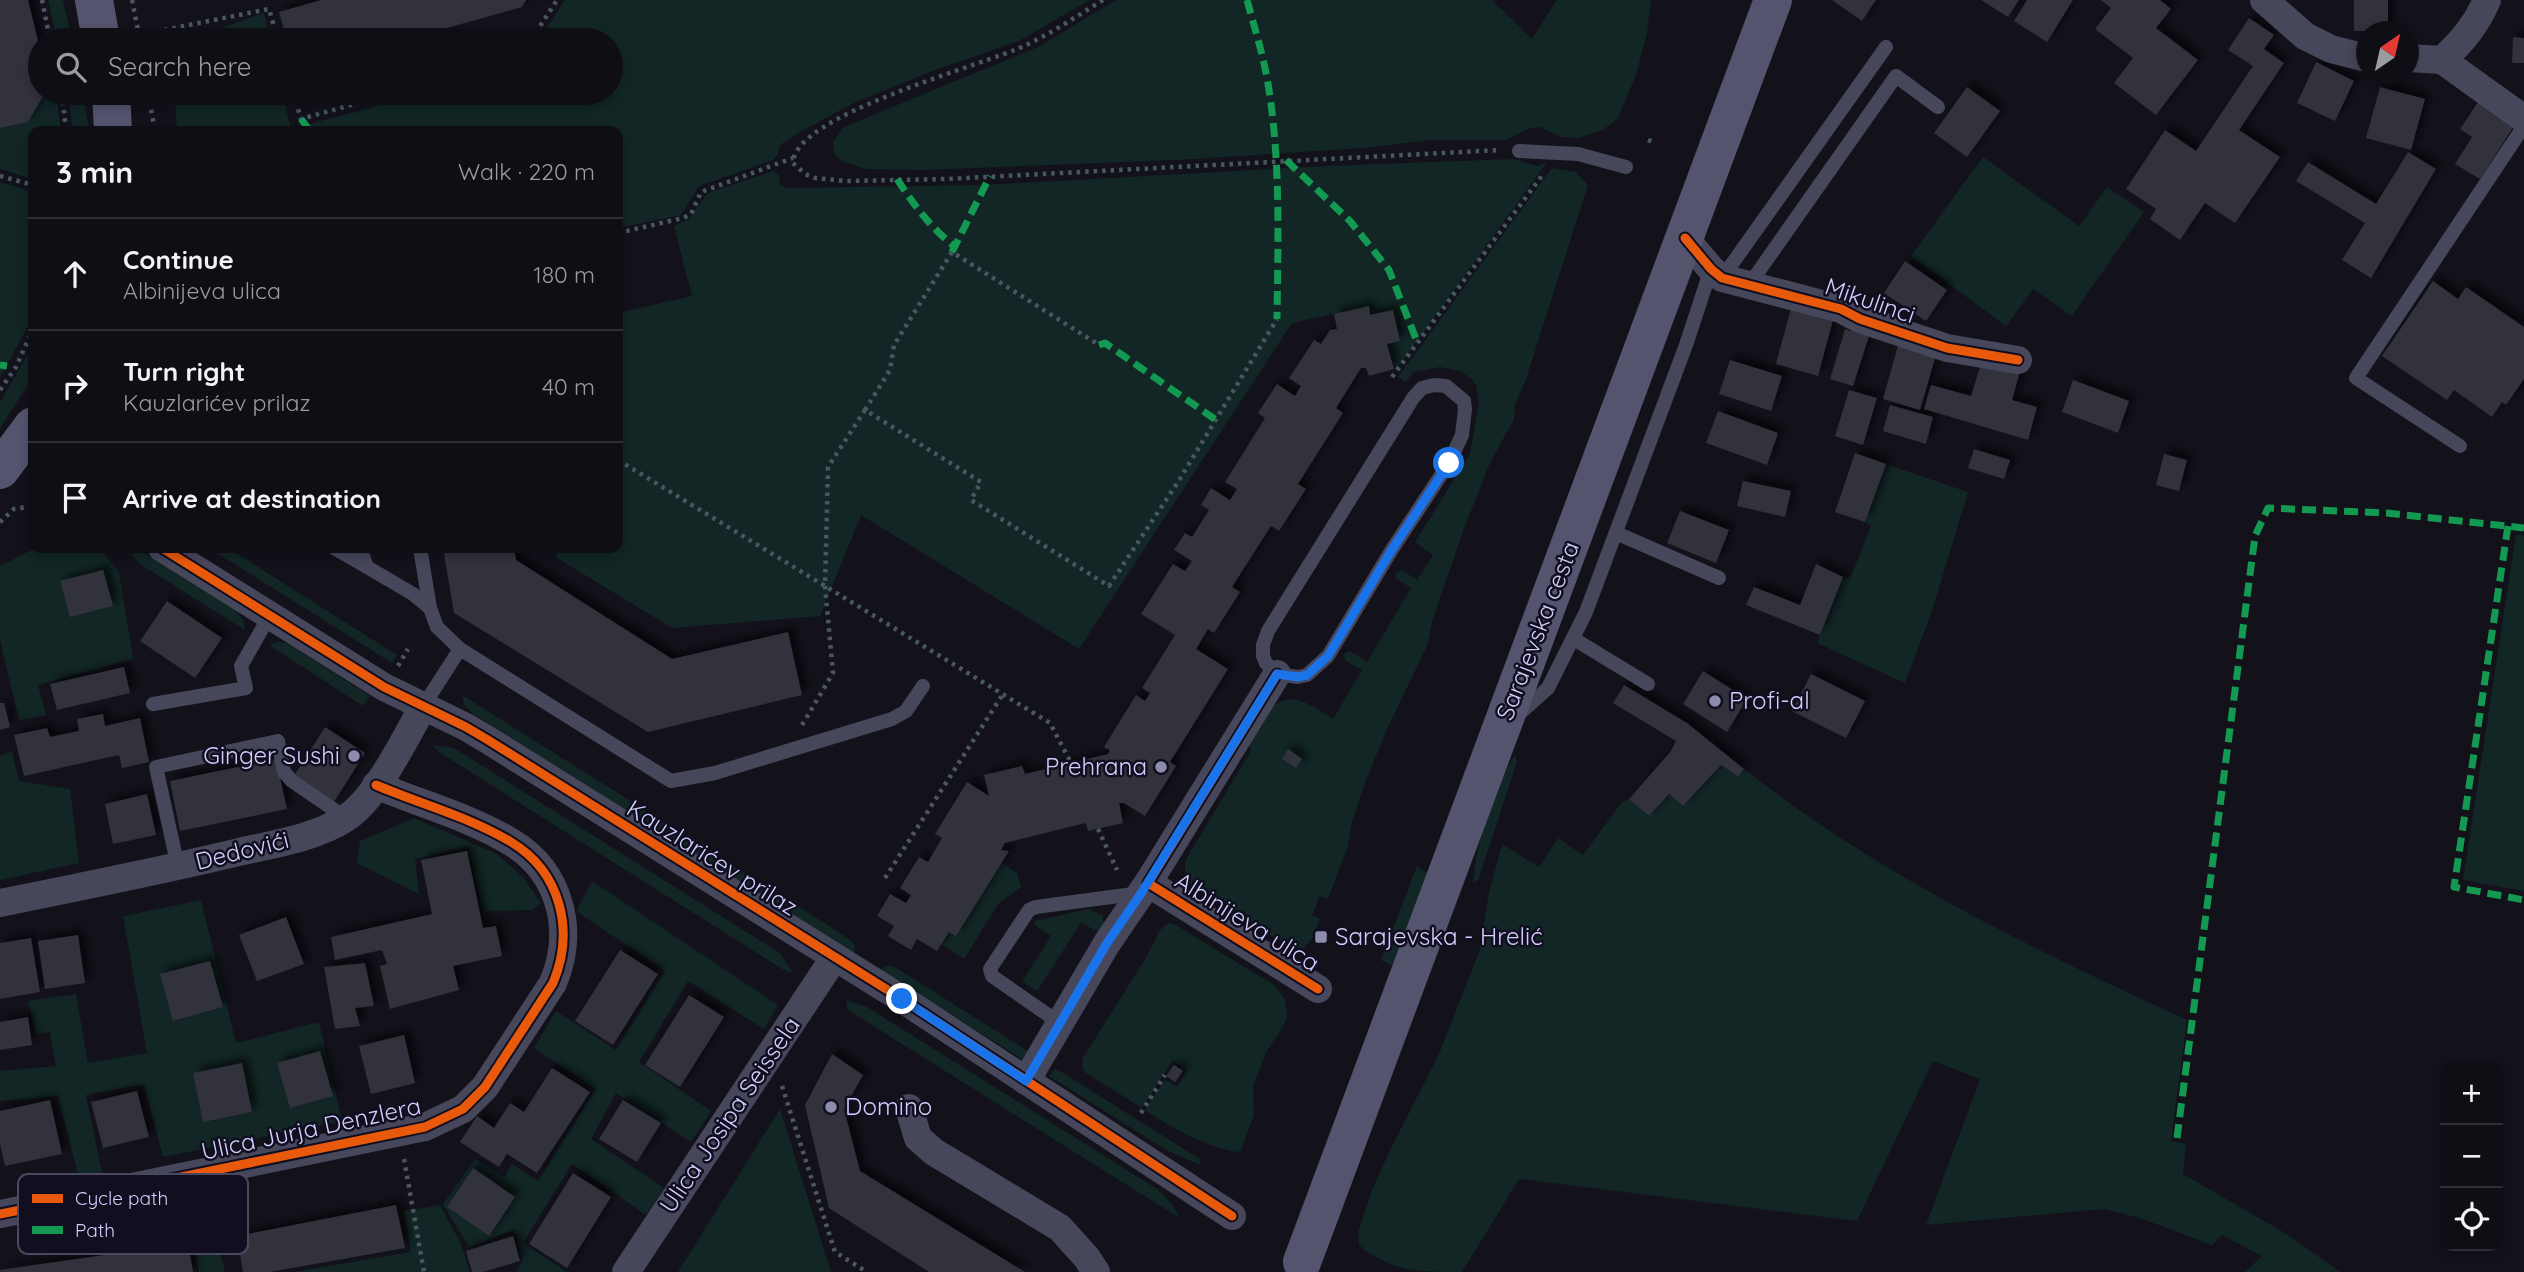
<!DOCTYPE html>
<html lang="en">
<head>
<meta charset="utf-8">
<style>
  :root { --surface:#0e0e14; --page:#1c1c22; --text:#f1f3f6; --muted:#9b9ca0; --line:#2e2e34 }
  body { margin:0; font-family:Quicksand,sans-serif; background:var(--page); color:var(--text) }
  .controls { position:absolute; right:21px; bottom:21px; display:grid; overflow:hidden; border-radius:14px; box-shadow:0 4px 10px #0003 }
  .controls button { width:63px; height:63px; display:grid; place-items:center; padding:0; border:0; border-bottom:2px solid var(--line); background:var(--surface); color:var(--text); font:35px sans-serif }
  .compass { position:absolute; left:2356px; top:21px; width:63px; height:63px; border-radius:50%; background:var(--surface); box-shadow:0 4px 10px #0003; rotate:34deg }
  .stop { position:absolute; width:21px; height:21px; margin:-16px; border:5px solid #1a73e8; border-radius:50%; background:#fff }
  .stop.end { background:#1a73e8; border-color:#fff; box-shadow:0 2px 7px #0008 }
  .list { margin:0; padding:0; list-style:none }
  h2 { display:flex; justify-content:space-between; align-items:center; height:91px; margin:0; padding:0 28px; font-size:30px }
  h2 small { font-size:23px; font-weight:400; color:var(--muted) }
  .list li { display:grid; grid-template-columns:46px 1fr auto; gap:21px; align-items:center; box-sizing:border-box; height:112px; padding:0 28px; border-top:2px solid var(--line) }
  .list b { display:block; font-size:26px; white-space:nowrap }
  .list p { margin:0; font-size:23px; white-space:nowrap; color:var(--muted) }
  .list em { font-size:23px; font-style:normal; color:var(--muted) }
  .icon { flex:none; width:38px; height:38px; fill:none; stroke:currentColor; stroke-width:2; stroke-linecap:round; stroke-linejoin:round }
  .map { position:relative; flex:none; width:2524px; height:1272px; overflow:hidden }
  .search { position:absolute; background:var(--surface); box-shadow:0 4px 10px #0003; left:28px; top:28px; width:595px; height:77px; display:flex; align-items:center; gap:18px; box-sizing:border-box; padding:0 24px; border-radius:38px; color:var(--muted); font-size:26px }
  .panel { position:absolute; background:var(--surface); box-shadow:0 4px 10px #0003; left:28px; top:126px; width:595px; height:427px; border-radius:14px }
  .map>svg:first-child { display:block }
  .green { fill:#112625 }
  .building { fill:#31303d; filter:url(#shadow) }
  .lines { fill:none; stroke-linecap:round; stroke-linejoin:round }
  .path { stroke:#495762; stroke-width:4.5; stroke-dasharray:3.5 5; stroke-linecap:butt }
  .lane { stroke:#47475c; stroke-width:14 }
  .street { stroke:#47475c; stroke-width:28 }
  .secondary { stroke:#54546e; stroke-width:38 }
  .quiet { stroke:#139951; stroke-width:7; stroke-dasharray:14 7; stroke-linecap:butt }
  .cycleway-casing { stroke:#100e1f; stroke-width:13 }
  .cycleway { stroke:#e8590c; stroke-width:9 }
  .route { stroke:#1a73e8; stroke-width:9 }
  .poi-dot { fill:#8e8cad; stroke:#100e1f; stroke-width:2.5 }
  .labels { text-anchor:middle; stroke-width:5; stroke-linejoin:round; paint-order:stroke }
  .street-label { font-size:24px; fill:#d1cefc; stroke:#100e1f }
  .poi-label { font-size:24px; fill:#d1cefc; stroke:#100e1f; text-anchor:start }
  .key { fill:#100e1f; stroke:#4a4861; stroke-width:2 }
  .key-label { font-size:19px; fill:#d1cefc }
</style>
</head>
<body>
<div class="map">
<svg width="2524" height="1272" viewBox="0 0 2524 1272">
  <defs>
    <filter id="shadow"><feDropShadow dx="6" dy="-6" stdDeviation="3.5" flood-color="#0009"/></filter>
  </defs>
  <rect width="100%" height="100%" fill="#13121b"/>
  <!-- green -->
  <g class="green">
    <path d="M48 0H63L72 40H57Z"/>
    <path d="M565 0H1090L1019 41 935 70 854 103 800 132 780 145 778 155 773 160 699 186 681 215 618 228V131H177L175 93H282L291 129 426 93H611V40H539Z"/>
    <path d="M1116 0H1492L1532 39 1557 0H1651L1647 33 1636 75 1618 118 1603 130 1578 138 1561 137 1540 127 1528 129 1506 140H1431L1364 148 1177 160 923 170 866 169 841 161 834 153 833 142 844 127 1038 47Z"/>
    <path d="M264 13 270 40H186Z"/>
    <path d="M45 93H56L61 131H33V179L0 169V128L28 122Z"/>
    <path d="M68 93H83L89 131H73Z"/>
    <path d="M1983 157 2079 226 2107 187 2144 212 2072 316 2033 289 2006 326 1911 256Z"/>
    <path d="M1513 159 1537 166 1547 162 1396 370 1387 344 1400 341 1393 310 1370 315 1368 306 1292 323 1079 649 861 515 820 616 672 628 557 558 554 548H618V313L692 296 674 226 689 219 708 193 773 171 779 174 780 185 788 188 983 185 1325 166Z"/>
    <path d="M1552 168 1576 172 1588 185 1526 379 1515 404 1514 419 1490 463 1463 531 1432 622 1427 646 1387 729 1365 783 1352 822 1348 846 1328 899 1320 896 1312 915 1320 919 1312 939 1303 949H1293L1193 888 1185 875V861L1252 749 1247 746C1263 722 1274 686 1308 704 1317 708 1325 714 1333 719L1362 670 1345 660 1344 654 1350 651 1367 662 1411 588 1396 578V573L1402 570 1417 580 1433 555 1415 542 1470 454 1479 403 1476 385 1471 379 1460 371 1440 367 1413 372 1406 382 1398 377Z"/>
    <path d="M0 182 33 192V311L29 324 0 378Z"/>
    <path d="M33 346V377L0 428V402Z"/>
    <path d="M1886 464 1968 492 1932 611 1905 683 1817 643 1843 577 1850 579 1871 526 1865 522Z"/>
    <path d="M2516 534 2524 536V891L2463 880Z"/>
    <path d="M36 548H99L119 572 133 659 38 685 46 715 19 720 0 640V566Z"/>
    <path d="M126 548H136L235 610 243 620 245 630 140 564Z"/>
    <path d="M209 548H228L397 655 392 663Z"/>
    <path d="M278 642 287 643 370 696 363 706 269 645Z"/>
    <path d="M462 695 823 922 853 942 855 949 853 953 472 713 464 705Z"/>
    <path d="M432 745 454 748 780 953 793 973 782 969 439 752Z"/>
    <path d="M12 752 19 781 70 789 79 863 0 880V755Z"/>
    <path d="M1515 754 1517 762 1478 880 1473 883C1479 829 1489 801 1515 754Z"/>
    <path d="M1721 765 1737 777 1744 769C1879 875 2032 949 2187 1020L2171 1141 2186 1144 2183 1174 2280 1230 2341 1272H2245L2262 1256 2222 1235 2212 1245 2140 1218 2104 1209 1926 1225 1980 1079 1933 1061 1857 1221 1519 1179 1462 1272C1421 1272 1390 1272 1359 1245L1358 1232 1371 1193 1390 1150 1439 1054 1479 952 1489 892 1502 844 1539 867 1558 838 1583 855 1622 802 1629 799 1649 816 1669 794 1683 806Z"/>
    <path d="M414 818 497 854 523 877 541 903 532 910 483 911 468 846 415 859 419 894 357 863 360 841Z"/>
    <path d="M1001 863 1017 873 1021 887 998 904 964 959 941 944Z"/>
    <path d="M1417 866 1427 873 1396 968 1381 960Z"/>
    <path d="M592 881 778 1005 764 1029 688 981 639 1062 711 1111 691 1142 616 1093 591 1139 664 1188 646 1215 572 1164 523 1243 567 1272H516L523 1260 514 1230 469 1247 443 1204 475 1159 504 1177 512 1164 538 1181 596 1089 534 1048 556 1011 616 1050 665 971 576 911Z"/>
    <path d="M201 900 236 1043 319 1022 342 1121 163 1157 144 1084 86 1095 102 1173 80 1182 58 1096 0 1101V1069L1 1071 56 1066 50 1032 36 1034 28 1001 76 994 88 1063 147 1053 123 916Z"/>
    <path d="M1089 909 1102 915 1104 924 1099 932 1081 923 1037 991 1022 982 1051 936 1035 925V921Z"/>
    <path d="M1169 923 1174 924 1274 985 1285 999 1287 1017 1281 1030 1266 1052 1253 1087 1254 1115 1240 1152C1211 1150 1170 1127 1145 1110L1165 1080 1177 1087 1187 1071 1173 1060 1142 1108 1086 1073 1082 1068 1083 1058 1147 956 1160 930Z"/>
    <path d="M887 966H893L1031 1053 1025 1061 881 970Z"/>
    <path d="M846 1000 867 1007 1157 1189 1171 1203 1180 1217H1178L848 1010Z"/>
    <path d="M1055 1068 1200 1159V1165L1168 1151 1049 1076Z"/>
    <path d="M780 1109 831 1272H678Z"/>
    <path d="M206 1195 225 1272H199L185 1200Z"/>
    <path d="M440 1205 461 1244 470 1272H294L411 1252 404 1211Z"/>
  </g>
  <!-- building -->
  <g class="building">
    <path d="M0 0H28L40 49V93H45L28 122 0 128Z"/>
    <path d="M321 0H526L522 7 404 40H287L279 12Z"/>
    <path d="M1832 0H1876L1862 21Z"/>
    <path d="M1981 0H2019L2008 17Z"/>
    <path d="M2027 0H2073L2047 42 2014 21Z"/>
    <path d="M2101 0H2160L2171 9 2156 28 2198 60 2156 115 2114 83 2133 58 2095 29 2111 8Z"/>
    <rect x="2354" y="0" width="34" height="31"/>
    <path d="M2249 18 2274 35 2264 49 2284 63 2239 130 2280 157 2235 223 2205 203 2180 240 2150 219 2156 209 2126 189 2165 130 2196 151 2253 66 2228 50Z"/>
    <path d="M2513 37 2524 38V63H2512Z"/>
    <path d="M2316 62 2354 81 2335 121 2297 103Z"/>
    <path d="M1967 87 2000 111 1967 157 1934 133Z"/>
    <path d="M2380 87 2425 99 2411 150 2366 138Z"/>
    <path d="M2478 102 2514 126 2480 179 2455 164 2472 137 2460 129Z"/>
    <path d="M2408 152 2436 169 2371 278 2342 260 2365 223 2296 181 2308 162 2376 204Z"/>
    <path d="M1905 261 1947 290 1926 321 1884 293Z"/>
    <path d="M2433 281 2458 299 2466 287 2524 327V379L2506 405 2502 402 2492 417 2454 390 2447 400 2382 356Z"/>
    <path d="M1369 306 1370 315 1393 310 1400 341 1387 344 1394 369 1369 376 1366 368H1361L1336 408 1343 413 1298 484 1306 489 1279 531 1271 526 1232 587 1240 592 1214 633 1208 629 1196 649 1228 669 1170 762 1176 766 1145 816 1124 803H1119L1123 823 1088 831 1086 823 1005 843 1001 850 1009 851 956 936 949 932 937 951 917 939 911 950 888 936 894 926 877 916 890 894 906 903 911 895 900 888 919 857 928 862 942 838 935 834 967 782 989 796 984 775 1022 766 1025 774 1108 754 1110 750 1104 747 1136 695 1145 701 1150 693 1142 688 1175 635 1141 614 1173 564 1185 571 1192 561 1174 550 1185 533 1192 537 1209 510 1201 505 1211 488 1230 500 1237 489 1225 482 1265 418 1258 413 1277 384 1295 396 1301 386 1289 378 1314 340 1321 344 1330 330 1337 329 1334 314Z"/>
    <path d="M1791 308 1833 320 1818 376 1776 364Z"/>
    <path d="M1845 329 1869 336 1853 386 1830 379Z"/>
    <path d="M1900 338 1938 348 1920 410 1883 399Z"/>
    <path d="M1983 357 2021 368 2012 400 2037 407 2028 440 1924 409 1931 385 1971 396Z"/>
    <path d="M1730 360 1782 376 1771 411 1719 394Z"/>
    <path d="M2073 380 2129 401 2118 433 2062 412Z"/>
    <path d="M1849 390 1877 398 1863 445 1835 436Z"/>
    <path d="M1890 405 1933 417 1926 444 1883 431Z"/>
    <path d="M1718 411 1778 433 1767 465 1706 443Z"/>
    <path d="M1974 449 2010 460 2004 479 1968 468Z"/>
    <path d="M1855 453 1886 464 1865 522 1835 512Z"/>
    <path d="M2164 454 2187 460 2179 491 2156 485Z"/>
    <path d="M1743 481 1791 491 1785 517 1737 506Z"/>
    <path d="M1680 511 1729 530 1716 563 1667 543Z"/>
    <path d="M443 548H514L516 560 672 659 788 632 802 695 648 732 454 613Z"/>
    <path d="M1816 564 1843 577 1820 635 1746 605 1754 587 1800 605Z"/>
    <path d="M103 570 113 606 70 617 60 581Z"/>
    <path d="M167 601 222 638 195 678 140 641Z"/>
    <path d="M124 667 130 693 57 710 50 684Z"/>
    <path d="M1703 671 1747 699 1727 732 1683 704Z"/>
    <path d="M1811 674 1865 701 1846 738 1792 711Z"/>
    <path d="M1624 685 1687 723 1744 769 1738 777 1721 765 1683 806 1669 794 1649 816 1629 799 1671 751 1676 741 1613 703Z"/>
    <path d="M0 703H4L10 727 0 730Z"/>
    <path d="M103 714 105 726 140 718 149 762 122 768 119 755 24 776 14 735 47 728 50 737 79 731 77 719Z"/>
    <path d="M325 727 365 753 334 802 294 776Z"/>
    <path d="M1288 749 1302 759 1296 768 1282 759Z"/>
    <path d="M276 759 287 809 180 831 170 781Z"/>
    <path d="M147 794 156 835 113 844 105 804Z"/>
    <path d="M467 851 483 928 496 926 502 956 453 966 459 990 390 1009 380 966 387 964 382 950 335 960 331 937 432 914 421 860Z"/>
    <path d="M286 917 304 964 257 981 239 935Z"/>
    <path d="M78 935 85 983 45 989 38 941Z"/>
    <path d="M31 938 40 992 0 999V943Z"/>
    <path d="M620 950 658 974 613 1045 575 1021Z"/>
    <path d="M210 961 223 1007 173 1021 160 974Z"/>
    <path d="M365 963 374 1006 355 1008 360 1026 335 1029 324 967Z"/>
    <path d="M689 995 724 1017 680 1087 645 1065Z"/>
    <path d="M28 1017 32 1045 0 1050V1022Z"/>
    <path d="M404 1035 415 1083 371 1094 359 1046Z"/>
    <path d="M320 1051 333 1096 290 1108 277 1063Z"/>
    <path d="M832 1054 863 1075 844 1109 860 1171 1025 1272H929L829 1208 805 1105Z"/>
    <path d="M242 1063 252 1112 203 1122 193 1073Z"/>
    <path d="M1174 1065 1183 1071 1175 1082 1166 1076Z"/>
    <path d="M552 1068 590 1092 537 1173 507 1154 499 1167 460 1142 477 1116 494 1128 510 1103 524 1112Z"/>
    <path d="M137 1091 149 1137 103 1148 91 1102Z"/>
    <path d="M50 1100 62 1154 5 1166 0 1144V1111Z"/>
    <path d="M623 1100 661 1123 637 1162 599 1139Z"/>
    <path d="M473 1168 515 1197 489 1236 447 1207Z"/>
    <path d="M573 1173 611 1197 567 1268 529 1244Z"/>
    <path d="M396 1205 405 1248 270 1272H243L237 1236Z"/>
    <path d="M513 1236 520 1261 483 1272H472L466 1251Z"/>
    <path d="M188 1243 193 1272H0V1270Z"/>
  </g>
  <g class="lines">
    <!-- path -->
    <g class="path">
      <path d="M42 0 50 40"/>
      <path d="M132 0 140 40"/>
      <path d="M1103 0C1077 16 1052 33 1024 46 984 65 793 115 793 163L805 174 815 178 846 181 947 179 1500 150"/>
      <path d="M139 35 269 9 278 40"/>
      <path d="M531 40 557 0"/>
      <path d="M62 93 66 131"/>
      <path d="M148 93 155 131"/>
      <path d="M293 93 301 119 394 93"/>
      <path d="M1648 140 1655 143"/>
      <path d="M0 176 33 185"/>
      <path d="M618 233 683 218 691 214 701 192 793 158"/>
      <path d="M1392 377 1544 173"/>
      <path d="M0 390 16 367 33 329"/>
      <path d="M865 410 890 370 894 345 952 252 1099 345"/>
      <path d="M618 460 1050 723 1071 763"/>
      <path d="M0 522 14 509 33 506"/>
      <path d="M398 666 408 649"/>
      <path d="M802 725 833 673 825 586 828 467 865 410 981 482 971 500 1109 586 1178 482 1277 319"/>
      <path d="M1098 829 1117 870"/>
      <path d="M885 878 1003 694"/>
      <path d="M782 1086 835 1252 867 1272"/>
      <path d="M1141 1113 1165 1075"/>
      <path d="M404 1159 424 1272"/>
    </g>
    <!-- lane -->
    <g class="lane">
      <path d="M1519 151 1578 154 1626 167"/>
      <path d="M1722 278 1886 47"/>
      <path d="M1749 285 1896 76 1938 107"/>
      <path d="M1434 385 1446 386 1464 401 1465 409 1462 435 1449 463 1391 551 1328 656 1307 675 1298 677 1277 674 1266 663 1263 656V645L1268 631 1413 398 1422 388Z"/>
      <path d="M2460 446 2356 378 2524 126"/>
      <path d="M1616 533 1719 578"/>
      <path d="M334 548 367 567"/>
      <path d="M360 548 367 567 413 594 430 608"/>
      <path d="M420 548 430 608 437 627 460 649 424 705"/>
      <path d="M1574 639 1648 684"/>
      <path d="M460 649 671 781 715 773 892 719 906 711 923 686"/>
      <path d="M153 704 246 688 241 666 270 615"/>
      <path d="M1517 716 1548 688 1586 612 1686 345 1711 269"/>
      <path d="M178 867 156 767 278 741 284 772 292 781 346 818"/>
      <path d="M1061 1024 992 976 990 969 1029 910 1036 907 1141 893"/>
    </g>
    <!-- street -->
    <g class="street">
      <path d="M2264 0 2305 36 2331 49 2366 58"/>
      <path d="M2408 58 2442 60C2462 42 2476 25 2487 0"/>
      <path d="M2442 60 2524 119"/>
      <path d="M1685 238 1711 269 1722 278 1841 309 1860 319 1947 348 2018 360"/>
      <path d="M162 548 384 687 466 727 488 740 902 999 1232 1216"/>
      <path d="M1277 674 1148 883 1318 989"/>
      <path d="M0 903C80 887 160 871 239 852 274 844 315 838 346 818 377 798 405 738 424 705"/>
      <path d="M1026 1081 1107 943 1148 883"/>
      <path d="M909 1108 918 1138 934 1152 1060 1228 1087 1258 1096 1272"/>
      <path d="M0 1214 425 1127 463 1109 485 1087 553 983C575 931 561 872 511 842 470 817 420 804 376 785"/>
      <path d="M626 1272 834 958"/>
    </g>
    <!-- secondary -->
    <g class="secondary">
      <path d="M94 0 101 40"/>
      <path d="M111 93 113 131"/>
      <path d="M0 470 33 426"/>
      <path d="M1302 1262 1773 0"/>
    </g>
    <!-- quiet -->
    <g class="quiet">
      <path d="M1247 0C1254 26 1262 51 1267 78 1281 157 1278 239 1277 319"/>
      <path d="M301 119 310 131"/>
      <path d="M1286 160 1350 221 1389 270 1418 344"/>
      <path d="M897 179C914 205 930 227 955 247"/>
      <path d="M952 252 990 176"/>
      <path d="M1099 345 1105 343 1216 420"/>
      <path d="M0 365 7 366"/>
      <path d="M2508 526 2454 887 2524 900"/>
      <path d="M2177 1138 2255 536 2268 508 2387 513 2524 528"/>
    </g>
    <!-- cycleway casing -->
    <g class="cycleway-casing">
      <g id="cycleway">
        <path d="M1685 238 1711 269 1722 278 1841 309 1860 319 1947 348 2018 360"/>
        <path d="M162 548 384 687 466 727 488 740 902 999 1232 1216"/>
        <path d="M1277 674 1148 883 1318 989"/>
        <path d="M0 1214 425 1127 463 1109 485 1087 553 983C575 931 561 872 511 842 470 817 420 804 376 785"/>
      </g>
    </g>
    <!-- cycleway -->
    <use href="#cycleway" class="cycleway"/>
  </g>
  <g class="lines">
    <!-- route -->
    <path class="route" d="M902 999 1026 1081 1107 943 1142 892 1277 674 1298 677 1307 675 1328 656 1391 551 1449 463"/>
  </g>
  <!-- markers -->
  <g class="poi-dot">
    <circle cx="1715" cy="701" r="7"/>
    <circle cx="354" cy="756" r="7"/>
    <circle cx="1161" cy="767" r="7"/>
    <rect x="1314" y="930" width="14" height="14" rx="3.5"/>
    <circle cx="831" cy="1107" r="7"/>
  </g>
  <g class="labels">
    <!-- street labels -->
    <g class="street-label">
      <text transform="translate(1870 301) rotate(19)" y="8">Mikulinci</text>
      <text transform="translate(1538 631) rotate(-69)" y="8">Sarajevska cesta</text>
      <text transform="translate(242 851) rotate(-14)" y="8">Dedovići</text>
      <text transform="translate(712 858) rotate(32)" y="8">Kauzlarićev prilaz</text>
      <text transform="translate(1247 922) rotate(32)" y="8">Albinijeva ulica</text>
      <text transform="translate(730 1115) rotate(-56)" y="8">Ulica Josipa Seissela</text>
      <text transform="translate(311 1129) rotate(-12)" y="8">Ulica Jurja Denzlera</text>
    </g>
    <!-- poi labels -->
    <g class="poi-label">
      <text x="1729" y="709">Profi-al</text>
      <text x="340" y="764" text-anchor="end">Ginger Sushi</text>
      <text x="1147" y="775" text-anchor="end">Prehrana</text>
      <text x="1335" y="945">Sarajevska - Hrelić</text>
      <text x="845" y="1115">Domino</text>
    </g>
  </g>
  <!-- legend -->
  <rect x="18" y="1174" width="230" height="80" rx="10" class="key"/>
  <rect x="32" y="1194" width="31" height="9" fill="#e8590c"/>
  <rect x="32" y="1226" width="31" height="8" fill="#139951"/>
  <g class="key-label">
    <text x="75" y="1205">Cycle path</text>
    <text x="75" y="1237">Path</text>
  </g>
</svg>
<div class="controls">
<button>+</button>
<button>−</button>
<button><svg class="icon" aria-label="locate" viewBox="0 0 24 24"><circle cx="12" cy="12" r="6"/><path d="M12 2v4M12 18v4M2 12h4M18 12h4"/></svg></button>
</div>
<svg class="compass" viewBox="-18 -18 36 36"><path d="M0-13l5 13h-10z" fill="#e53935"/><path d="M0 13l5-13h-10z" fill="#9b9ca0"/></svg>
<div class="stop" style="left:1449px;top:463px"></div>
<div class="stop end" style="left:902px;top:999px"></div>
<div class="search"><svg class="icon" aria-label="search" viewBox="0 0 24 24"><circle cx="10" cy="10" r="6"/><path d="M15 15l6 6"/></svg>Search here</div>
<section class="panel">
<h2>3 min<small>Walk · 220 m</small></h2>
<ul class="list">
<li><svg class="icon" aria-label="ahead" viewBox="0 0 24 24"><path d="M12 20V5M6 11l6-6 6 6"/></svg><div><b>Continue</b><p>Albinijeva ulica</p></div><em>180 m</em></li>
<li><svg class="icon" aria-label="right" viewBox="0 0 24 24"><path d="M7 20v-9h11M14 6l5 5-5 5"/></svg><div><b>Turn right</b><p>Kauzlarićev prilaz</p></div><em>40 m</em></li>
<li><svg class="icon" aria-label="arrive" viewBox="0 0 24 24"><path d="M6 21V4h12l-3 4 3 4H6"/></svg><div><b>Arrive at destination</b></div></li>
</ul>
</section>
</div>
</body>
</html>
